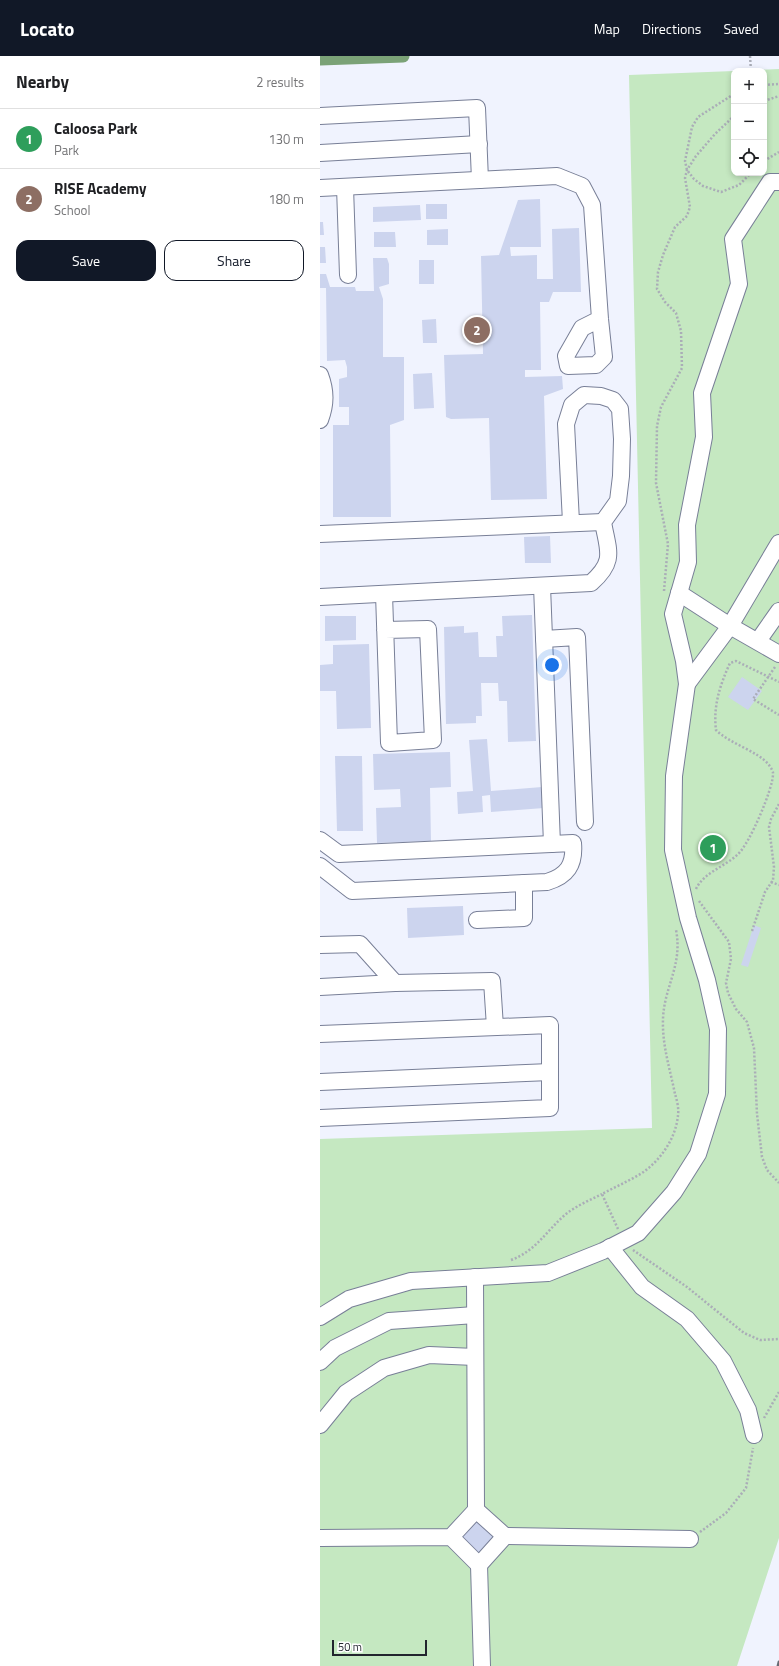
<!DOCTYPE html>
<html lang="en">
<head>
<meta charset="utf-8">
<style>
  :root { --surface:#fff; --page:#f6f6f6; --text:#202124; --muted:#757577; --line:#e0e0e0; --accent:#111827 }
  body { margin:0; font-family:"Titillium Web",sans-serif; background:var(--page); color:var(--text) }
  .controls { position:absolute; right:12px; top:12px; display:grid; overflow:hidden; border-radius:8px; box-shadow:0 2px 6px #0003 }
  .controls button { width:36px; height:36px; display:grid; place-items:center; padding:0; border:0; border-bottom:1px solid var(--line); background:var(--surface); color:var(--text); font:20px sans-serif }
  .scale { position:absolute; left:12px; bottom:10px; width:95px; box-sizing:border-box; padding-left:4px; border:2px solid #22252e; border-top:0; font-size:11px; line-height:14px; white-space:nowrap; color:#22252e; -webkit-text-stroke:3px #fff; paint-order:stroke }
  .you { position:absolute; left:232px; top:609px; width:14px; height:14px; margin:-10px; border:3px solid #fff; border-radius:50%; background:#1a73e8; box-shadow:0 0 0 6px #1a73e833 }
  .badge { display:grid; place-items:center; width:26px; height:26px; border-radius:50%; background:var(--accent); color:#fff; font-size:13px; font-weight:700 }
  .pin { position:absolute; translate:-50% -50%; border:2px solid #fff; box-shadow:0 1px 4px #0006 }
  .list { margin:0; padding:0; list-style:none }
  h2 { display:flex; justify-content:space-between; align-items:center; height:52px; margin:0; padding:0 16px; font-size:17px }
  h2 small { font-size:13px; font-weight:400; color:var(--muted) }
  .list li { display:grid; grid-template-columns:26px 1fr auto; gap:12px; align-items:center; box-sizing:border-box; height:60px; padding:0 16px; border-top:1px solid var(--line) }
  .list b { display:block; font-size:15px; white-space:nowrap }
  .list p { margin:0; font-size:13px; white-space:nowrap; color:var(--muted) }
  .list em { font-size:13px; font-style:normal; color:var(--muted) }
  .actions { display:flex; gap:8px; padding:12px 16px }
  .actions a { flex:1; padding:9px 0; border:1px solid var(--accent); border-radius:12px; text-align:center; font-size:14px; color:var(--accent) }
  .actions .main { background:var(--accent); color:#fff }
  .icon { flex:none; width:22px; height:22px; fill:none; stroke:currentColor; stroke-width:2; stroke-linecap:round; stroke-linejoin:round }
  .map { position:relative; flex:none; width:459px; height:1610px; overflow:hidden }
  header { display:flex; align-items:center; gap:24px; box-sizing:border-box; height:56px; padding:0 20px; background:var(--accent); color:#fff }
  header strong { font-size:19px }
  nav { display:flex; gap:22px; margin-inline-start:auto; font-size:14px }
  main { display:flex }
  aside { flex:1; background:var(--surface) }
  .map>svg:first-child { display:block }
  .green { fill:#c5e8c1 }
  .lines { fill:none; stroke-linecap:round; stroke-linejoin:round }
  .canal { stroke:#7ba277; stroke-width:13 }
  .building { fill:#ccd4ee }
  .minor-casing { stroke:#787f97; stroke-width:18 }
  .path { stroke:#aaadb7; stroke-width:2.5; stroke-dasharray:2 2; stroke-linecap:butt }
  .minor { stroke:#fff; stroke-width:16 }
  .rail { stroke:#686b74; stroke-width:3 }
</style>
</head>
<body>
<header>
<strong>Locato</strong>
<nav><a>Map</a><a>Directions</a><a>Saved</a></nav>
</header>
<main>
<aside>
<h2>Nearby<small>2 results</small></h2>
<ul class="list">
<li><span class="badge" style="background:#2e9e5b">1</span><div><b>Caloosa Park</b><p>Park</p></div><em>130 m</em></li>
<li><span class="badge" style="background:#8d6e63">2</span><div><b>RISE Academy</b><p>School</p></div><em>180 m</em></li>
</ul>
<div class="actions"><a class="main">Save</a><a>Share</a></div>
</aside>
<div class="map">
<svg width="459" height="1610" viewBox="0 0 459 1610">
  <rect width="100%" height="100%" fill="#f0f3fe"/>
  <!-- green -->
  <path class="green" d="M459 13V1482L417 1610H0V1083L332 1072 309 19 414 15V117H444V15H415Z"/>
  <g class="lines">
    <!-- canal -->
    <path class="canal" d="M0 3 83 0"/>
  </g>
  <!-- building -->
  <g class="building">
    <path d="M220 143 221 191H190L191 200 217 199V223H233L232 173 259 172 261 236H233L229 246H220L221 314H205V321L242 320 243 333 224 340 227 443 171 444 169 362 131 363 126 361 124 299 163 298 161 200 179 199 198 144Z"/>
    <rect x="106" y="148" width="21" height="15"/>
    <path d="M100 149 101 164 53 166V151Z"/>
    <path d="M0 166H3L4 179H0Z"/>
    <path d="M128 173V189H107V174Z"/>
    <path d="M54 176H75L76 191H54Z"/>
    <path d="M0 191H5L6 207H0Z"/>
    <path d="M53 202H67L69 208V228L59 231 63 243V301H84V364L70 369 71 461H13V369H29V351H19V323L27 321V311L25 304 7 305 6 232H0V218H6L10 231H35L36 235H54Z"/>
    <rect x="99" y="204" width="15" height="24"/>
    <path d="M116 263 117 287H103L102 264Z"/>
    <path d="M112 317 114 352 94 353 93 318Z"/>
    <path d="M230 480 231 507H205L204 481Z"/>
    <path d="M212 559 216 685 188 686 187 645H179L178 627H161L162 660H156V667L126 668 124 571 144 570V577L158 576 159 601H177L176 580H183L182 560Z"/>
    <path d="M5 560H36V584L5 585Z"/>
    <path d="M49 588 51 672 17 673 16 635H0V609L13 608V589Z"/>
    <path d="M422 621 442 635 428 654 408 641Z"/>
    <path d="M167 683 171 735 222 731 224 752 171 756 170 739 162 740 163 756 138 758 137 736 153 735 149 684Z"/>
    <path d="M130 696 131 731 110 732 111 785 57 787 56 752 81 751 80 733 54 734 53 698Z"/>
    <path d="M15 700H42L43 775H17Z"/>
    <path d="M143 850 144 879 88 882 87 852Z"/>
    <path d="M434 869 441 872 428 911 421 909Z"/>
    <path d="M157 1463 176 1481 158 1499 140 1481Z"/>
  </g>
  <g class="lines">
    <!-- minor casing -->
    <g class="minor-casing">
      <g id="minor">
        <path d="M0 60 157 52 160 124"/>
        <path d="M0 97 159 88"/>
        <path d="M25 131 28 219"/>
        <path d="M0 132 237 120 262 130 272 149 280 263 284 301 276 309 248 310 246 300 262 272 280 263"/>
        <path d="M0 319C6 335 6 348 0 364"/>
        <path d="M0 478 283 466"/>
        <path d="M222 530 232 788"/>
        <path d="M359 537 410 570 459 598"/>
        <path d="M64 538 69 687 113 684 108 573 65 574"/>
        <path d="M0 541 271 527C296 505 288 495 283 466L298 445 301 420 302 383 300 353 293 344 281 340 264 339 252 349 246 368 251 466"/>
        <path d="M224 583 257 581 265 766"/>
        <path d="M438 585 459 555"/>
        <path d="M367 628 410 570 459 487"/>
        <path d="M0 784 19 798 253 787C255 809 247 820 227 826L32 835 0 810"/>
        <path d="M157 864 204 862V827"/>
        <path d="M0 889 40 888 75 927 172 925 175 971"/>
        <path d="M0 931 75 927"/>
        <path d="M0 978 230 969V1052L0 1062"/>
        <path d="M0 1026 230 1016"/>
        <path d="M290 1191 322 1231 367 1263 403 1305 428 1354 434 1379"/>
        <path d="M155 1221 156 1454"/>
        <path d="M0 1261 29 1243 91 1225 228 1217 283 1195 318 1177 354 1136 378 1098 397 1038 398 973 387 924 368 862 353 794 354 720 367 628 364 605 353 558 368 506 367 469 384 381 382 337 419 228 413 183 450 126H459"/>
        <path d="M0 1306 15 1292 69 1265 155 1259"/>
        <path d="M0 1369 26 1337 64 1312 109 1299 155 1301"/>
        <path d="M185 1480 370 1483"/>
        <path d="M0 1482 131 1481 159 1509 185 1480 156 1454 131 1481"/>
        <path d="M159 1509 162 1610"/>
      </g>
    </g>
    <!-- path -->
    <g class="path">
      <path d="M430 0 431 15"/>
      <path d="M444 29 459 28"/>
      <path d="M414 38 378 61 372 71 365 105 367 114 374 123 383 130 401 136 419 129 431 117"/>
      <path d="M444 45 459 40"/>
      <path d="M444 105 459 96"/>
      <path d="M344 535 348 488 336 427 337 370 341 351 362 312 361 275 356 257 345 246 337 233 338 216 343 199 355 171 367 160 370 151 365 122 367 114 376 100 395 78 414 60"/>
      <path d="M455 611 433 643 459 659"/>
      <path d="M451 826 459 829"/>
      <path d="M376 833C384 816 405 811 418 798 429 789 454 731 453 717 453 715 451 712 449 709 438 695 410 688 396 674 393 650 400 629 410 607L416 605 459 626"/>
      <path d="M379 845 409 886 411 903 406 927 408 937 416 953 427 966 434 992 437 1058 442 1101 447 1114 459 1127"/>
      <path d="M432 875 445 836 453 824 454 811 449 771 451 763 459 748"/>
      <path d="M298 1173 282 1138C295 1131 309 1125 322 1117 341 1104 356 1082 358 1059 359 1053 357 1044 355 1038 350 1013 342 989 343 963 344 931 363 909 356 874"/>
      <path d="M313 1194 367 1231 424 1277 440 1284 459 1283"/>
      <path d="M191 1204C216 1195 227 1174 246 1158 256 1150 270 1144 282 1138"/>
      <path d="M444 1362 459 1336"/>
      <path d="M380 1476 406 1457 426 1432 433 1392"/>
    </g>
    <!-- minor -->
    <use href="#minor" class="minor"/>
    <!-- rail -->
    <path class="rail" d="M458 1610 459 1606"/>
  </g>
</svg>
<div class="controls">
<button>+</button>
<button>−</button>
<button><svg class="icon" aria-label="locate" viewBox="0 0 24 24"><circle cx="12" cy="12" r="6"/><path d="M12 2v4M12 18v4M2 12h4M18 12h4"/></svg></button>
</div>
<div class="scale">50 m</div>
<div class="you"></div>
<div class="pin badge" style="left:393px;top:792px;background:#2e9e5b">1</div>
<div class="pin badge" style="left:157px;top:274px;background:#8d6e63">2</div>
</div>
</main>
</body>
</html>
